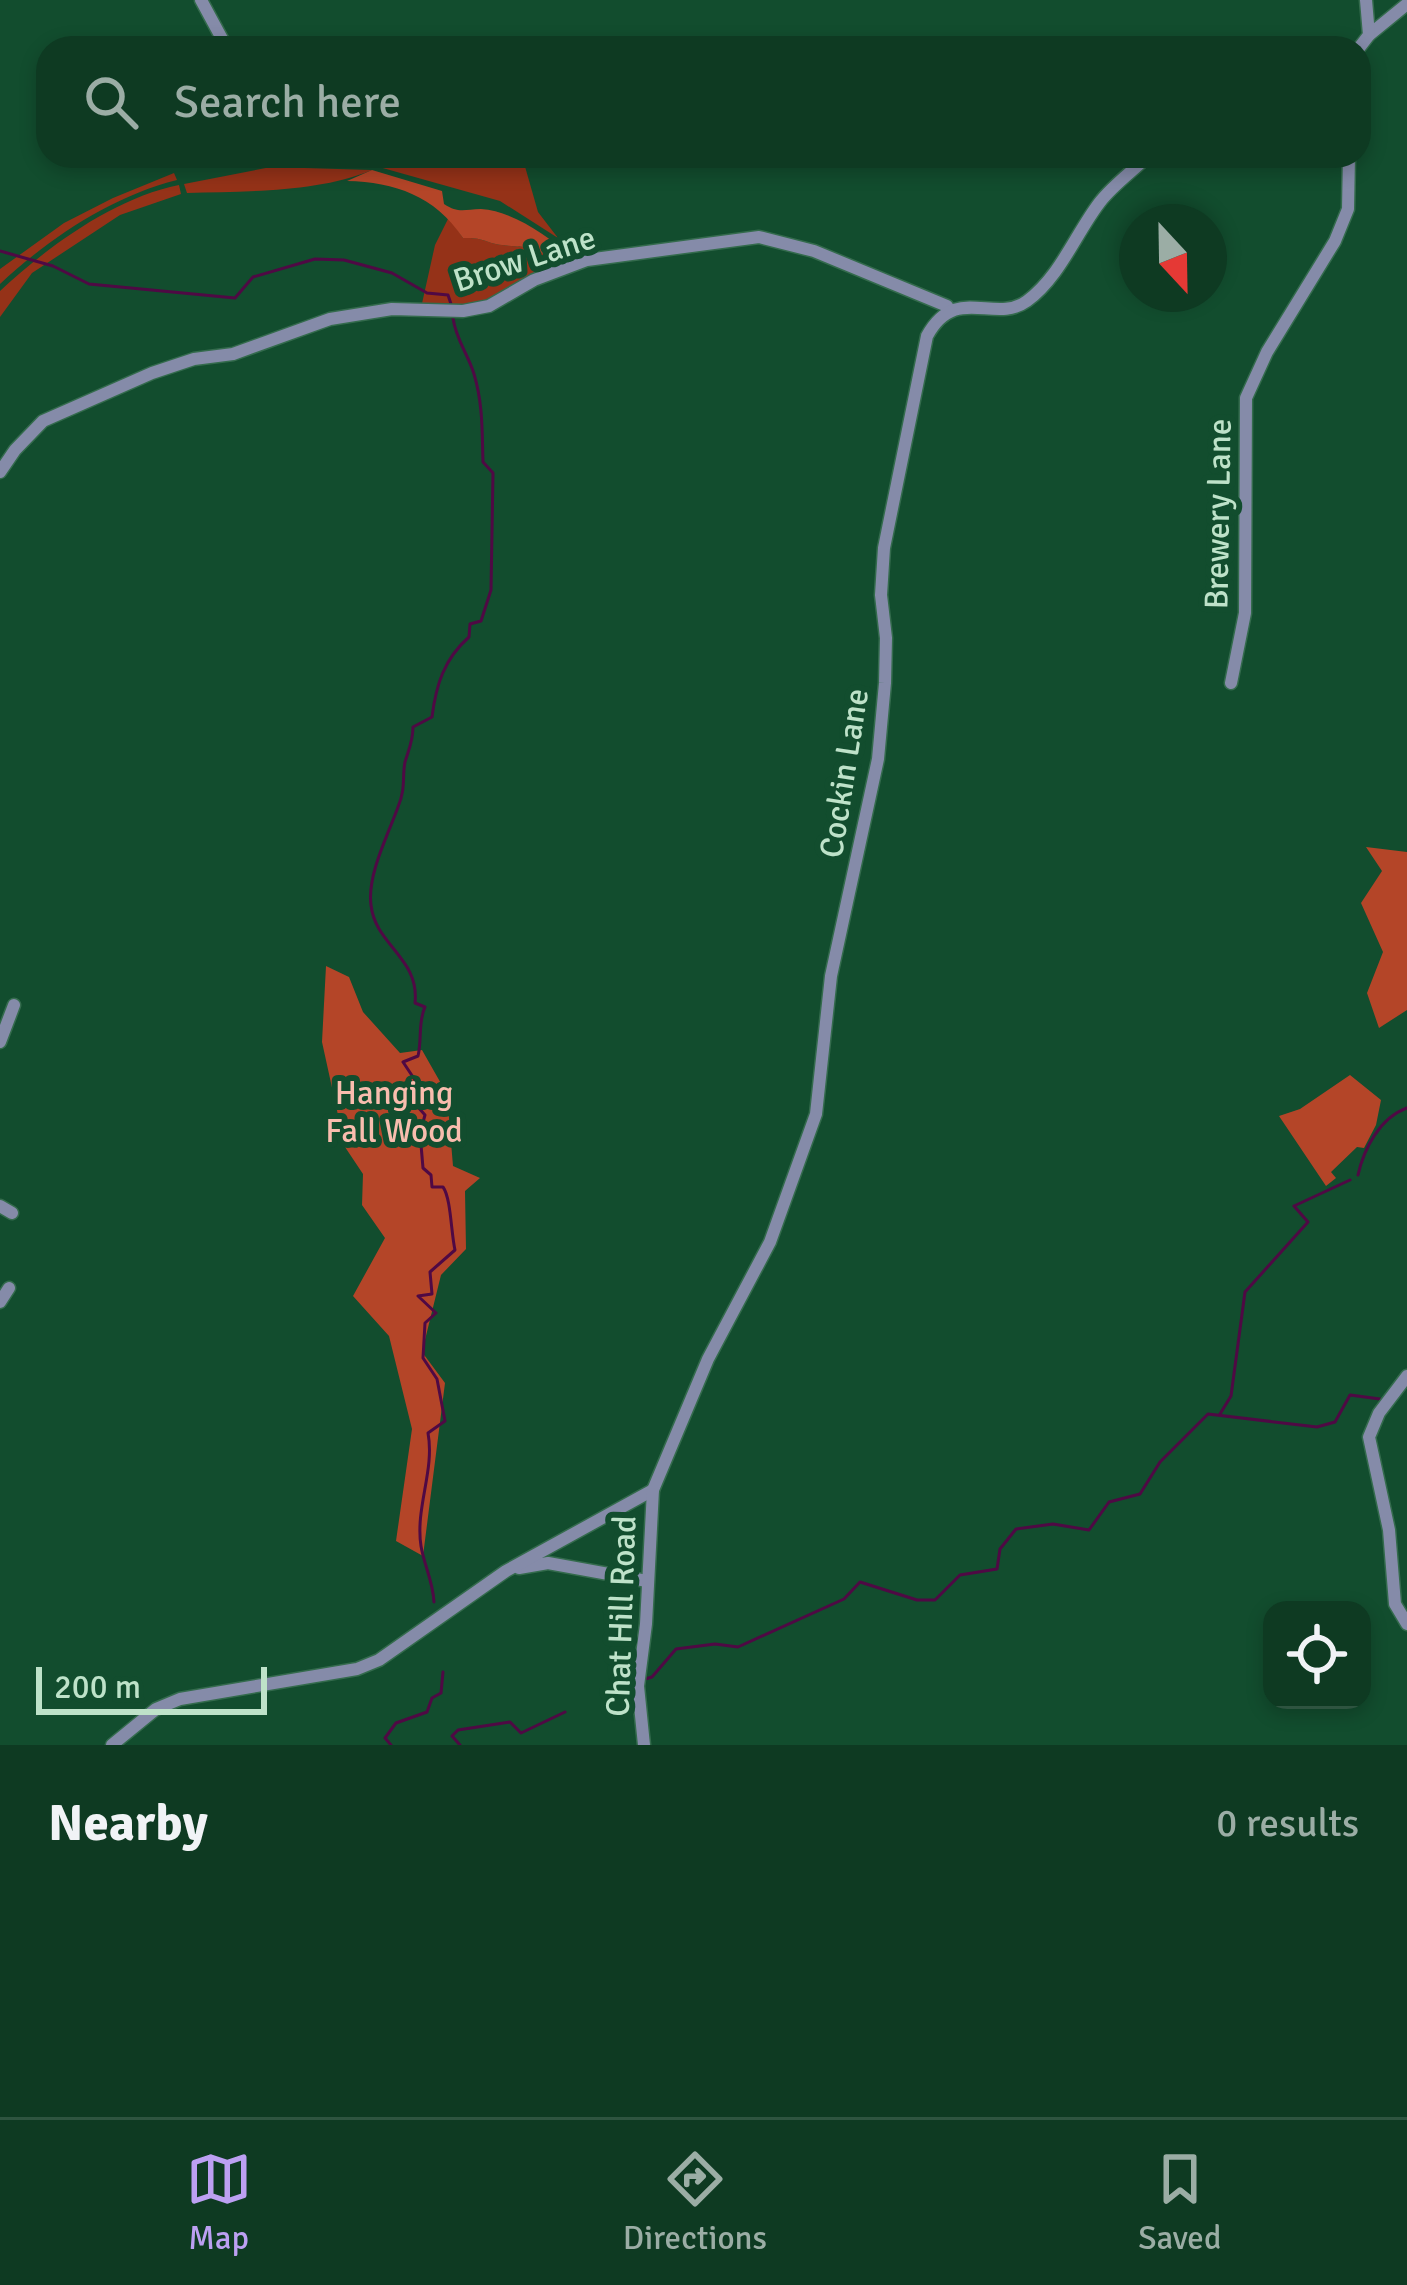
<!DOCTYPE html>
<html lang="en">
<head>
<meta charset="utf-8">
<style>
  :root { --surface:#0e3a22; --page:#17412a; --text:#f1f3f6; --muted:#9bada5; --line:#2e5440; --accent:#bca0f2 }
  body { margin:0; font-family:Signika,sans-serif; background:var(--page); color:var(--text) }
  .controls { position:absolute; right:36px; bottom:36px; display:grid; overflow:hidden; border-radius:24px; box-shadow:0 6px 18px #0003 }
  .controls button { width:108px; height:108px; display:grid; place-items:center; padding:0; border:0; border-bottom:3px solid var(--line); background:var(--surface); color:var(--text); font:60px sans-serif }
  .compass { position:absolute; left:1119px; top:204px; width:108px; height:108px; border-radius:50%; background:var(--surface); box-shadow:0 6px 18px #0003; rotate:158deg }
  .scale { position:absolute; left:36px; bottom:30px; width:231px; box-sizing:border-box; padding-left:12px; border:6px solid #bee2c9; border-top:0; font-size:33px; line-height:42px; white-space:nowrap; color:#bee2c9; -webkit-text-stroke:9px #124d2e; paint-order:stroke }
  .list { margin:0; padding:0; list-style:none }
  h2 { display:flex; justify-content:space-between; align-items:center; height:156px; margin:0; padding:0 48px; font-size:51px }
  h2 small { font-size:39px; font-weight:400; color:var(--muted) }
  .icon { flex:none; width:66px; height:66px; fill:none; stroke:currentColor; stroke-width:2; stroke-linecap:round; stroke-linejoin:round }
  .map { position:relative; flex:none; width:1407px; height:1745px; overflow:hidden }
  .search { position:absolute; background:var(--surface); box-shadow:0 6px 18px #0003; left:36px; right:36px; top:36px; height:132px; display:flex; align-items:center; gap:30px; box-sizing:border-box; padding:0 42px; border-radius:36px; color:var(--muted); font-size:45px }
  .sheet { height:372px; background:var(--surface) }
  nav { display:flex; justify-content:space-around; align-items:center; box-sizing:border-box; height:168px; border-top:3px solid var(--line); background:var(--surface); font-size:33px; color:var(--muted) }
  nav a { display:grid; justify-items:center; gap:6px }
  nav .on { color:var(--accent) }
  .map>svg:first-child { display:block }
  .green { fill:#953218 }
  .forest { fill:#b44528 }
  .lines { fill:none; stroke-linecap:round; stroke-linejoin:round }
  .stream { stroke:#4f0944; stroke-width:3 }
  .minor-casing { stroke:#346b4d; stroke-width:15 }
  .minor { stroke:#858ba9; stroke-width:12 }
  .labels { text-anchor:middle; stroke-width:12; stroke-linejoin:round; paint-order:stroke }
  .street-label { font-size:33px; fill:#bee2c9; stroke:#124d2e }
  .park-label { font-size:33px; fill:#f9bdae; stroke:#124d2e }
</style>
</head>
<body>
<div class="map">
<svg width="1407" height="1745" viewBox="0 0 1407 1745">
  <rect width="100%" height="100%" fill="#124d2e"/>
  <!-- green -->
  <g class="green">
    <path d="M305 156H522L538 212 558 238 500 201 372 165 286 162Z"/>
    <path d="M271 167 372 170C317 193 246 191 187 193L184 184Z"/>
    <path d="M174 173 177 180C112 196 48 239 0 284V269L64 223 113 198Z"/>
    <path d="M179 185 181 194 120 215 32 273 0 317V291C47 247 114 198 179 185Z"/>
    <path d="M449 217 463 238C483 237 486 243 502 245 529 249 535 242 555 266L484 304 421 308 435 245Z"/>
  </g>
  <!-- forest -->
  <g class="forest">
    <path d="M372 170 442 191 444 204C459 214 465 209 481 209 514 211 552 239 576 260L555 266C535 242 529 249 502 245 486 243 483 237 463 238 435 196 395 182 347 181Z"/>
    <path d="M1366 847 1407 852V1010L1379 1028 1367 993 1383 952 1361 903 1382 871Z"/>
    <path d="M326 966 349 977 363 1012 400 1053 422 1050 447 1094 453 1166 480 1178 465 1191 466 1249 441 1275 422 1352 445 1383 423 1556 396 1541 412 1429 389 1336 353 1296 385 1238 362 1205 363 1174 345 1147 322 1042Z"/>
    <path d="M1350 1075 1381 1100 1376 1125 1364 1148 1357 1147 1331 1172 1336 1178 1326 1186 1279 1116 1300 1109Z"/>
  </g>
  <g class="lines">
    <!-- stream -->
    <g class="stream">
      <path d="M0 251 53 266 89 284 235 298 253 277 315 259 344 260 392 273 427 293 448 295 451 304"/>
      <path d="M1358 1175C1364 1148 1380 1118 1407 1108"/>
      <path d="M1220 1414 1231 1396 1245 1292 1308 1222 1294 1206 1350 1180"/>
      <path d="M434 1602C433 1581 424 1565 421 1546 415 1508 435 1470 428 1433L445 1421 437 1379 423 1358 425 1323 436 1313 418 1296 432 1294 430 1272 455 1250C451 1233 451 1198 443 1187H432L431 1175 423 1168 420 1133 425 1115 410 1098 417 1083 403 1062 418 1056C422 1040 418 1021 425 1007L415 1003C420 958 375 945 371 905 367 875 388 835 398 807 406 788 402 777 405 762 409 749 413 741 413 727L432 717C436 685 444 659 469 637L470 624 481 621 491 590 493 473 483 462C482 431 483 404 474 374 468 354 456 340 453 318"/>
      <path d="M645 1679 652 1677 676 1649 715 1644 738 1647 844 1599 860 1582 917 1600H935L960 1575 997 1569 1000 1549 1016 1529 1053 1524 1089 1530 1109 1502 1140 1494 1160 1462 1208 1414 1317 1427 1335 1422 1350 1395 1380 1399"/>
      <path d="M391 1745 385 1738 396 1723 427 1712 432 1698 441 1693 443 1672"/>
      <path d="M460 1745 452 1736 458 1730 510 1722 521 1733 565 1712"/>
    </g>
    <!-- minor casing -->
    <g class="minor-casing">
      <g id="minor">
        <path d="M201 0 227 48"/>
        <path d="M1369 35 1407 4"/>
        <path d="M1359 48 1369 35 1366 0"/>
        <path d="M0 472 15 450 43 421 152 373 194 359 233 354 330 319 392 309 463 311 489 306 534 280 587 260 759 237 814 251 947 306 950 311"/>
        <path d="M1231 683 1245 613 1246 398 1267 352 1335 241 1348 209 1349 156"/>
        <path d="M0 1042 14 1005"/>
        <path d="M0 1206 12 1213"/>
        <path d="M0 1302 9 1288"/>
        <path d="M1407 1376 1379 1413 1369 1437 1389 1530 1395 1604 1407 1624"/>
        <path d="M519 1568 548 1563 647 1581"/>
        <path d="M112 1745 156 1709 180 1699 357 1669 379 1660 506 1571 653 1490"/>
        <path d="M644 1745 638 1686 646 1624 653 1490 708 1359 770 1242 816 1114 831 976 878 759 885 683 886 638 881 595 884 548 927 336C956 283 994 325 1027 301 1060 277 1076 233 1100 202 1113 185 1133 171 1148 156"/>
      </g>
    </g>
    <!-- minor -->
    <use href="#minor" class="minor"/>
  </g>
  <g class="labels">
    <!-- street labels -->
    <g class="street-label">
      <text transform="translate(524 258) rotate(-18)" y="12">Brow Lane</text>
      <text transform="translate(1217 514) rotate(-89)" y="12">Brewery Lane</text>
      <text transform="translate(843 773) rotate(-81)" y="12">Cockin Lane</text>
      <text transform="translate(620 1616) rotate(-88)" y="12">Chat Hill Road</text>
    </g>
    <!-- park labels -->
    <g class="park-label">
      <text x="394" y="1104">Hanging<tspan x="394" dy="38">Fall Wood</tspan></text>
    </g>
  </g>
</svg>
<div class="controls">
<button><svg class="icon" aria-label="locate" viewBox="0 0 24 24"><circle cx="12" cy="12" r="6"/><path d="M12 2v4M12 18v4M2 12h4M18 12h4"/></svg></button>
</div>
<svg class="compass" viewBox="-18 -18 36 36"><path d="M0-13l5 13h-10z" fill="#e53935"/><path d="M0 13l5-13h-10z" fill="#9bada5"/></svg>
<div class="scale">200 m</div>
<div class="search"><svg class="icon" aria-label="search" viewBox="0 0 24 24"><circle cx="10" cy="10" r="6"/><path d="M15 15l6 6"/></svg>Search here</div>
</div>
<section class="sheet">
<h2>Nearby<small>0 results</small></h2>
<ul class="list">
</ul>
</section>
<nav>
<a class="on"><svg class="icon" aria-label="map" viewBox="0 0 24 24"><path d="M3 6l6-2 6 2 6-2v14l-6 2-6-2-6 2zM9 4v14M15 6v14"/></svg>Map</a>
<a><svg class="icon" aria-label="directions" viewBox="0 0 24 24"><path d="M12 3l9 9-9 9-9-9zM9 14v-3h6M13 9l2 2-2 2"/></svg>Directions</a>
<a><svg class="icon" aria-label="saved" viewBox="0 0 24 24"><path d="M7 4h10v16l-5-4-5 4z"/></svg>Saved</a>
</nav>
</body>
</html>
